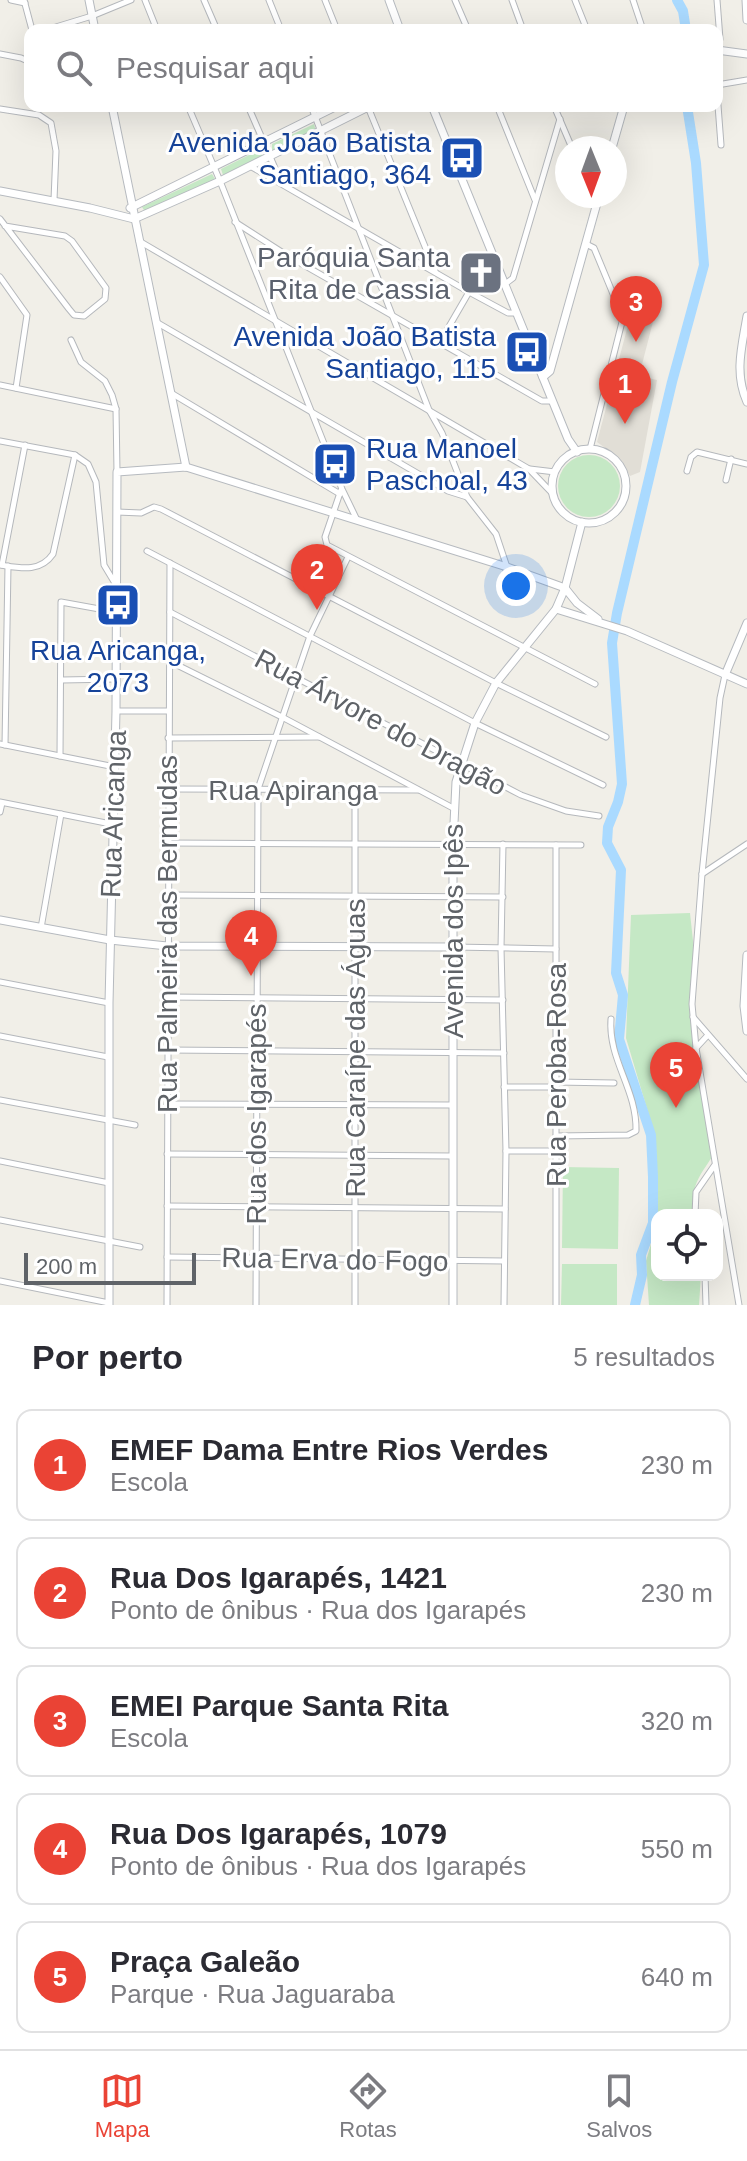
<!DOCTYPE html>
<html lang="pt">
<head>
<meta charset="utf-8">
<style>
  :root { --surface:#fff; --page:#f7f7f7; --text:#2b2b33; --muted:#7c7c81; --line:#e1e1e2; --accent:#ea4335 }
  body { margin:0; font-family:Helvetica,sans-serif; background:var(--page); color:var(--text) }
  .controls { position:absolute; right:24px; bottom:24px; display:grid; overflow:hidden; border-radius:16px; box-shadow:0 8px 32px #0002 }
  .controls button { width:72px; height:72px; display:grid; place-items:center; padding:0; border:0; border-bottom:2px solid var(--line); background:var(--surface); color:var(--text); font:40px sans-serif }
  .compass { position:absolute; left:555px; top:136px; width:72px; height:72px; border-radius:50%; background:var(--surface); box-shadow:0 8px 32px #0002; rotate:179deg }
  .scale { position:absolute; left:24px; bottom:20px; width:172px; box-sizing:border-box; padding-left:8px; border:4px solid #5f6368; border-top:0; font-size:22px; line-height:28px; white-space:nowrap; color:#5f6368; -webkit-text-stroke:6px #fff; paint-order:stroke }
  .you { position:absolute; left:516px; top:586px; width:28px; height:28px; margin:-20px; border:6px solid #fff; border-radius:50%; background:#1a73e8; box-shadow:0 0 0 12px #1a73e833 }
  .badge { display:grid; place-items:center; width:52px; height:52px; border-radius:50%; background:var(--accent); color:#fff; font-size:26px; font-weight:700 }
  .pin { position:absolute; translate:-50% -66px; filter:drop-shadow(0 2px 4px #0008) }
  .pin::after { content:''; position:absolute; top:42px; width:28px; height:24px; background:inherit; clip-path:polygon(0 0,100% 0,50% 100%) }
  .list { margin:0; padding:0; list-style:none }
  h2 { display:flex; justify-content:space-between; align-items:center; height:104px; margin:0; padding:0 32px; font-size:34px }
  h2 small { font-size:26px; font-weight:400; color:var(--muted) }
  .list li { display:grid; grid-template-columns:52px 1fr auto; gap:24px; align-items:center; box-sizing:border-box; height:112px; margin:0 16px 16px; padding:0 16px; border:2px solid var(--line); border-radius:16px }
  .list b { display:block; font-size:30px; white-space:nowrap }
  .list p { margin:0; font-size:26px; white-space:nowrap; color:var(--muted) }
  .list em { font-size:26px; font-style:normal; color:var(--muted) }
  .icon { flex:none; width:44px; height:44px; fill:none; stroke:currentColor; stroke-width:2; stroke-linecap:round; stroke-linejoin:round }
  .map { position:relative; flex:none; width:747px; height:1305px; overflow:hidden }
  .search { position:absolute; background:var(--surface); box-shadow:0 8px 32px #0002; left:24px; right:24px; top:24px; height:88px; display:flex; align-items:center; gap:20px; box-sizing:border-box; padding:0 28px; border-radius:16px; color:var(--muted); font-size:30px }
  .sheet { height:744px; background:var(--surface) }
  nav { display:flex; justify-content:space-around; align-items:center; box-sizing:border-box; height:112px; border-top:2px solid var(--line); background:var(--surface); font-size:22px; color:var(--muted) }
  nav a { display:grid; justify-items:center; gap:4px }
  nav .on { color:var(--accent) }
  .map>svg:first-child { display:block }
  .education { fill:#e1ded6 }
  .green { fill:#c5e8c5 }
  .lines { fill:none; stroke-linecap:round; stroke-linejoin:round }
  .river { stroke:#aadaff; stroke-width:10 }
  .street-casing { stroke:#b5b8bc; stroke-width:7 }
  .secondary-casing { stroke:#b6babf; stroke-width:9 }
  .street { stroke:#fff; stroke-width:5 }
  .secondary { stroke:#fff; stroke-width:7 }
  .labels { text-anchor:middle; stroke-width:6; stroke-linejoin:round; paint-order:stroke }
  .transit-label { font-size:28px; fill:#164399; stroke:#fff; text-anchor:end }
  .worship-label { font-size:28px; fill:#5b616d; stroke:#fff; text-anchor:end }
  .street-label { font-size:28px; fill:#5f6368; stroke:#fff }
</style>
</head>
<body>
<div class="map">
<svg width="747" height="1305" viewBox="0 0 747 1305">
  <rect width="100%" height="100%" fill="#f1efe8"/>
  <!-- education -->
  <path class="education" d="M649 299 653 300 654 318 639 376 657 380 640 472 630 476 620 459 597 442 627 329 636 312 631 308H626Z"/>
  <!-- green -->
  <g class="green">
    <path d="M314 124 316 132 275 151 272 150V144Z"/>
    <path d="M261 149 263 157 223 175 221 169Z"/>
    <path d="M212 174 215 179 146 213 142 207Z"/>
    <circle cx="589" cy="486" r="31"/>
    <path d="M690 913 694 950 690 1014 714 1154C699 1177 690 1186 694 1215H657V1275H701L699 1305H649L646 1261 656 1227 655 1136 626 1038 631 915Z"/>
    <path d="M563 1167 619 1168 618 1249 562 1248Z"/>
    <path d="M562 1264H617V1305H561Z"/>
  </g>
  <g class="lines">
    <!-- river -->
    <g class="river">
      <path d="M677 0 683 11 686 30"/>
      <path d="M635 1305 642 1275 641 1255 653 1223V1177L651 1135 619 1039 623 995 616 973 621 870 607 843 608 827 618 802 622 784 612 643 617 613 672 382 704 265 696 163 687 106"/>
    </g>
    <!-- street casing -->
    <g class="street-casing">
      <g id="street">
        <path d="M11 0 25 3"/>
        <path d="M24 0 32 30"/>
        <path d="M145 0 157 30"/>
        <path d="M204 0 217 30"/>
        <path d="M269 0 281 30"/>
        <path d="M325 0 337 30"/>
        <path d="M455 0 468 30"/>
        <path d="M512 0 523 30"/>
        <path d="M575 0 587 30"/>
        <path d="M633 0 643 30"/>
        <path d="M717 0 720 39 717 51"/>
        <path d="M46 30 92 16 131 0"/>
        <path d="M0 54 21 58 30 62"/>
        <path d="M717 85 747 80"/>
        <path d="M717 92 721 145"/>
        <path d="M188 106 220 181 342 489 357 520"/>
        <path d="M248 106 281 182"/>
        <path d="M311 106 429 410 442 433 467 497 496 534 507 567 501 591"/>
        <path d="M497 106 535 200"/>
        <path d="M554 106 572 148"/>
        <path d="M368 107 435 271"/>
        <path d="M0 109 39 115 51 123 56 151 54 200"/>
        <path d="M250 166 469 292 508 313H516"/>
        <path d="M0 219C23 249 46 279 69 309L74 315 84 316 105 299 106 288 72 241 65 236 5 226"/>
        <path d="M235 222 288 256 542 401H552"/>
        <path d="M139 241 529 469 553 494"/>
        <path d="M586 244 594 248 623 318 590 449"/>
        <path d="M0 277 27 315 16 388"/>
        <path d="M505 284 513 278 560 119"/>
        <path d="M156 322 448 491 467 497"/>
        <path d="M71 340 81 362 105 381 112 395 116 409 117 472"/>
        <path d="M440 342 469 292"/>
        <path d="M0 385 116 409"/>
        <path d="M171 393 340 494"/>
        <path d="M0 441 75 455 88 464 96 482 104 565 116 585"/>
        <path d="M530 469 555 472"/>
        <path d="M687 471 691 457 697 452 747 464"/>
        <path d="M726 480 731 459"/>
        <path d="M341 490 325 537 327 545 595 684"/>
        <path d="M117 512 141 513 154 507 161 509 496 683 606 737"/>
        <path d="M147 551 475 723 603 785"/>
        <path d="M0 565C20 568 40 573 53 554L75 455"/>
        <path d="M2 565 25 445"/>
        <path d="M170 612 521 795 566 811 599 816"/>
        <path d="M169 661 282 717 453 808"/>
        <path d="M725 675 720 698 702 874 692 1004 696 1048 739 1305"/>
        <path d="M62 680 116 679"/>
        <path d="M116 711H168"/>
        <path d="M168 738 319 737"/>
        <path d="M0 744 115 767"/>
        <path d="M5 745 8 566"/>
        <path d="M60 756 61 602 116 612"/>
        <path d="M168 789 418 790"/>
        <path d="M0 802 111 824"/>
        <path d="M0 812 2 803"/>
        <path d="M168 843 581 845"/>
        <path d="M503 844 501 948 506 1151 504 1305"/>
        <path d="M556 845V1305"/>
        <path d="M702 874 747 844"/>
        <path d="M168 895 503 897"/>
        <path d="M41 928 61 814"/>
        <path d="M453 947 556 949"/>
        <path d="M0 982 109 1003"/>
        <path d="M167 997 503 1000"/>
        <path d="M693 1017 747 1079"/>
        <path d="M0 1036 108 1057"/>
        <path d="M696 1048 708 1035"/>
        <path d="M167 1050 504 1053"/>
        <path d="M556 1082 614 1083"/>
        <path d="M504 1087H556"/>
        <path d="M0 1100 135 1125"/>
        <path d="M167 1104 453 1105"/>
        <path d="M556 1136 628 1135 636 1131C637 1089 608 1060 611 1019"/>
        <path d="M506 1151H556"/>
        <path d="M167 1154 453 1156"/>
        <path d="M0 1161 109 1183"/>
        <path d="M167 1206 505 1209"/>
        <path d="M695 1215 696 1192 714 1166"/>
        <path d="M0 1220 140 1247"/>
        <path d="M167 1257 504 1261"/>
        <path d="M705 1275 706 1305"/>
        <path d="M0 1281 109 1303"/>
        <path d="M167 1305 170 563"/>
        <path d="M256 1305 258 789 310 636 348 557"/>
        <path d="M355 1305V790"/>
      </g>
    </g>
    <!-- secondary casing -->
    <g class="secondary-casing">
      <g id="secondary">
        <path d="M89 0 95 30"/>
        <path d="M389 0 400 30"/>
        <path d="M746 0 747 20"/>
        <path d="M717 50 747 54"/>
        <path d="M112 106 186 467"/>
        <path d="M432 106 568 439 577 452"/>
        <path d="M612 148 624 106"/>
        <path d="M0 191 90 208 134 219 220 181 370 106"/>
        <path d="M130 208 337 106"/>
        <path d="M747 316C742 346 734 373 747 402"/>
        <path d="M543 377 550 371 599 196"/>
        <circle cx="589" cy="486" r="37"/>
        <path d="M565 588 577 603 598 619"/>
        <path d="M556 609 627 631 747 684"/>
        <path d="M725 675 747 623"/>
        <path d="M0 920 110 940 167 946 453 947"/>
        <path d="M747 955 744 1006 747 1031"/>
        <path d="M109 1305V1003L116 711 117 472 186 467 507 567 565 588"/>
        <path d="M453 1305V844L456 782 475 723 496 683 556 609 565 588 582 522"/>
      </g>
    </g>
    <!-- street -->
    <use href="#street" class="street"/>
    <!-- secondary -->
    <use href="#secondary" class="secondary"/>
  </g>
  <!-- icons -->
  <defs>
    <g id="bus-square" transform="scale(2.3)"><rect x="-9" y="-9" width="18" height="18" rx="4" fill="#1a4fb4" stroke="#fff"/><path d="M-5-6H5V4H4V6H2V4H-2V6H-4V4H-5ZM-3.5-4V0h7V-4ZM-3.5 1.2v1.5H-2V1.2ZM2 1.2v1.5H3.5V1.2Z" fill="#fff"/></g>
    <g id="church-square" transform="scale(2.3)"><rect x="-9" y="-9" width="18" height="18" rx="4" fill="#6b7280" stroke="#fff"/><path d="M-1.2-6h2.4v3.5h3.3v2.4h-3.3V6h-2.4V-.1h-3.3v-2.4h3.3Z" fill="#fff"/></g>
  </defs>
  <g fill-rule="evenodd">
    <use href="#bus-square" x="462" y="158"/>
    <use href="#church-square" x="481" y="273"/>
    <use href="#bus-square" x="527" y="352"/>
    <use href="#bus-square" x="335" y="464"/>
    <use href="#bus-square" x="118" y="605"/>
  </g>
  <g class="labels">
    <!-- transit labels -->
    <g class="transit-label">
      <text x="431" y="152">Avenida João Batista<tspan x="431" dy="32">Santiago, 364</tspan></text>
      <text x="496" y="346">Avenida João Batista<tspan x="496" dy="32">Santiago, 115</tspan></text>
      <text x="366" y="458" text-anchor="start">Rua Manoel<tspan x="366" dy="32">Paschoal, 43</tspan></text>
      <text x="118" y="660" text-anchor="middle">Rua Aricanga,<tspan x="118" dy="32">2073</tspan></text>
    </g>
    <!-- worship labels -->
    <g class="worship-label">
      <text x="450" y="267">Paróquia Santa<tspan x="450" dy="32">Rita de Cassia</tspan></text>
    </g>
    <!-- street labels -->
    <g class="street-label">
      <text transform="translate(381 722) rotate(28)" y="10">Rua Árvore do Dragão</text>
      <text x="293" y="800">Rua Apiranga</text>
      <text transform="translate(113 814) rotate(-88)" y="10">Rua Aricanga</text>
      <text transform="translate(453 931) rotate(-90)" y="10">Avenida dos Ipês</text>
      <text transform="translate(167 934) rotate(-90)" y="10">Rua Palmeira das Bermudas</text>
      <text transform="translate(355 1048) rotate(-90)" y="10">Rua Caraípe das Águas</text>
      <text transform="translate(556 1075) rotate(-90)" y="10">Rua Peroba-Rosa</text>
      <text transform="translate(256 1114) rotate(-90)" y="10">Rua dos Igarapés</text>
      <text transform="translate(335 1259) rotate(1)" y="10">Rua Erva do Fogo</text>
    </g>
  </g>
</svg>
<div class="controls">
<button><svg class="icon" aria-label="locate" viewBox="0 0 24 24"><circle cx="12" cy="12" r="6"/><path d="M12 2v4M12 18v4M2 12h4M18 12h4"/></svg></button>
</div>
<svg class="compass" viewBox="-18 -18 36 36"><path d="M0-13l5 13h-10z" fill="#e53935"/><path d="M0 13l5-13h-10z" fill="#7c7c81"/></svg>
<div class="scale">200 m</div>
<div class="you"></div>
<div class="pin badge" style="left:625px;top:424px">1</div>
<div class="pin badge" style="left:317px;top:610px">2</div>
<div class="pin badge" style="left:636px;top:342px">3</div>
<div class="pin badge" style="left:251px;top:976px">4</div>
<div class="pin badge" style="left:676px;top:1108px">5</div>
<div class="search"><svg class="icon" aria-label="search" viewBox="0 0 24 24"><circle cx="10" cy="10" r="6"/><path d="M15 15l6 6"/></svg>Pesquisar aqui</div>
</div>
<section class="sheet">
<h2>Por perto<small>5 resultados</small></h2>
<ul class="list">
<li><span class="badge">1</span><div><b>EMEF Dama Entre Rios Verdes</b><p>Escola</p></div><em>230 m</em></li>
<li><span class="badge">2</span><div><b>Rua Dos Igarapés, 1421</b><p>Ponto de ônibus · Rua dos Igarapés</p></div><em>230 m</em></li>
<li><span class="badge">3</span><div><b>EMEI Parque Santa Rita</b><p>Escola</p></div><em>320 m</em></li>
<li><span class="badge">4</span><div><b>Rua Dos Igarapés, 1079</b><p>Ponto de ônibus · Rua dos Igarapés</p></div><em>550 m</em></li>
<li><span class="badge">5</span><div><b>Praça Galeão</b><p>Parque · Rua Jaguaraba</p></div><em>640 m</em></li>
</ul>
</section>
<nav>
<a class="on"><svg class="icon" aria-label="map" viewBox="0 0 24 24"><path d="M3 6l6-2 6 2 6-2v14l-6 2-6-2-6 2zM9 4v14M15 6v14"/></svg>Mapa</a>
<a><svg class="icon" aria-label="directions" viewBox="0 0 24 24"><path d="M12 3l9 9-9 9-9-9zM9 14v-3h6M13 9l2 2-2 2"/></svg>Rotas</a>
<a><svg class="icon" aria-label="saved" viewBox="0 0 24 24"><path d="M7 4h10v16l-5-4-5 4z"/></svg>Salvos</a>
</nav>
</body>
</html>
